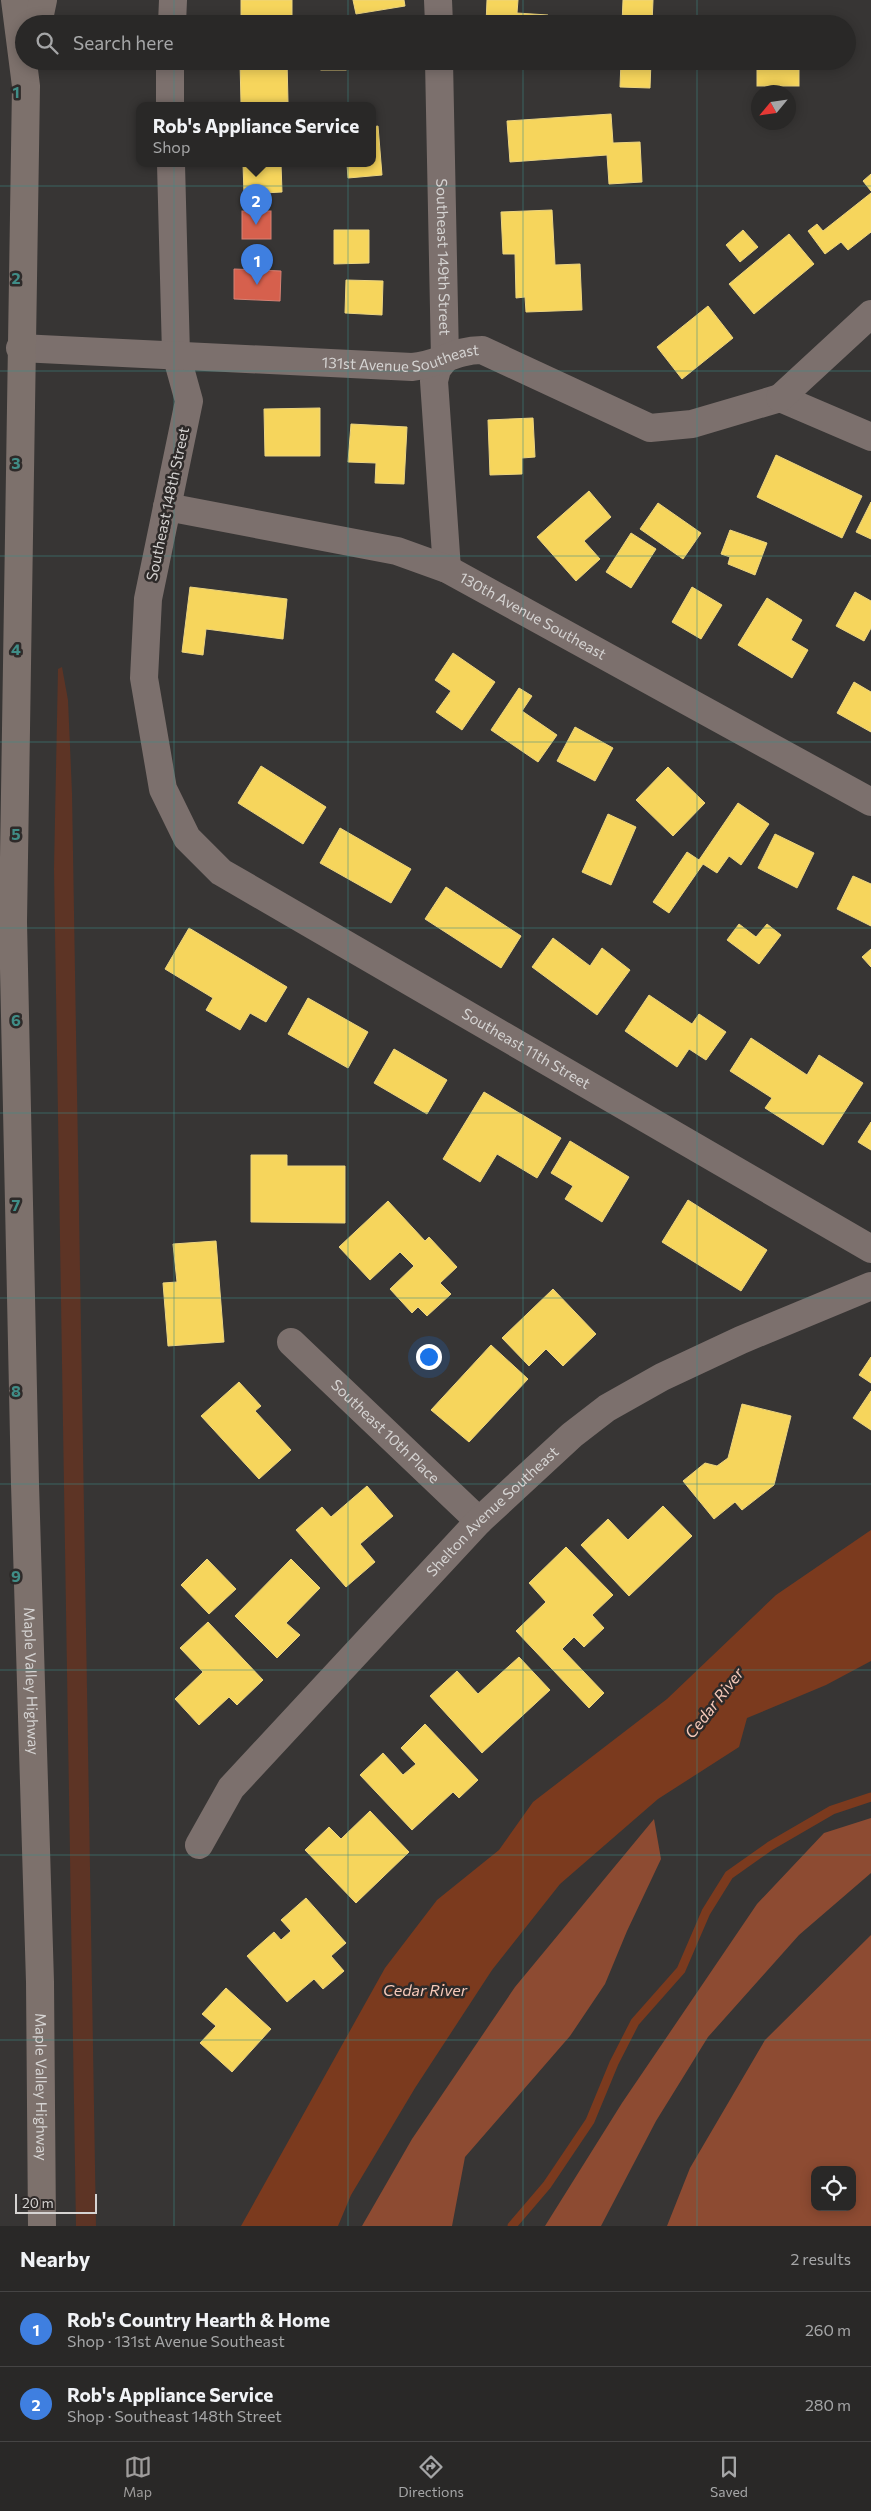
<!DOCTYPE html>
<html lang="en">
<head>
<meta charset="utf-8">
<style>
  :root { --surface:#292827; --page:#31302f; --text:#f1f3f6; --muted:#a5a6a7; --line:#454444; --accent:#9e9c9b }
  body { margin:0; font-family:Commissioner,sans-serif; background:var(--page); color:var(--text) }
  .controls { position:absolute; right:15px; bottom:15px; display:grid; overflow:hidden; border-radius:10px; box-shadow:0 2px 12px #0003 }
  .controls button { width:45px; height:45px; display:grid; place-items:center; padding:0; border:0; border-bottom:1px solid var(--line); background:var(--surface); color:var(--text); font:25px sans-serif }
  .compass { position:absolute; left:751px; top:85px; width:45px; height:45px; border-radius:50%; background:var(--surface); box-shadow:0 2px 12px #0003; rotate:241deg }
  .scale { position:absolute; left:15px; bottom:12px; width:82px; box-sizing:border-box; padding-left:5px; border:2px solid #d5d3d2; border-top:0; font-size:14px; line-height:18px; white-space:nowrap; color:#d5d3d2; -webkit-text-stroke:4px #2e2a29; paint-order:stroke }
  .you { position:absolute; left:428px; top:1356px; width:18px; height:18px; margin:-12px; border:4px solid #fff; border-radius:50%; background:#1a73e8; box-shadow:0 0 0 8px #1a73e833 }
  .badge { display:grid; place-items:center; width:32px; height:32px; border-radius:50%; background:var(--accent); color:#fff; font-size:16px; font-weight:700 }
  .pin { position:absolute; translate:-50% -41px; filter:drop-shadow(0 1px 2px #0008) }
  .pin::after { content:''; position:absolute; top:26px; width:18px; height:15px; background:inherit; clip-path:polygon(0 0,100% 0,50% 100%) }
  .popup { position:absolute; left:136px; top:102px; width:240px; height:65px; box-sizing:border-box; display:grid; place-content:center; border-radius:10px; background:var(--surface); filter:drop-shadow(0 1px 4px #0005); font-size:16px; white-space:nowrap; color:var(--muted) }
  .popup b { font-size:19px; color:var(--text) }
  .popup::after { content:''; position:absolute; left:50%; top:100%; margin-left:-10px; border:10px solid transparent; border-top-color:var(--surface) }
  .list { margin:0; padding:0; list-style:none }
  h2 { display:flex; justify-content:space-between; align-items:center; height:65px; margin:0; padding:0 20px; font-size:21px }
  h2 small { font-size:16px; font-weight:400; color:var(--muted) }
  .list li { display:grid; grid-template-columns:32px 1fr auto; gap:15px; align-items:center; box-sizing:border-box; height:75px; padding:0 20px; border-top:1px solid var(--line) }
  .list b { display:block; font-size:19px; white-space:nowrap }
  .list p { margin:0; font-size:16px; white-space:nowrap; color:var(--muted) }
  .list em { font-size:16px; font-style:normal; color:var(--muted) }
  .icon { flex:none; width:28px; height:28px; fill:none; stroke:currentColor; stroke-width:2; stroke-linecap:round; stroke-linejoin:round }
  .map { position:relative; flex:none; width:871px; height:2226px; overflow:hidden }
  .search { position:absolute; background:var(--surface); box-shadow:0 2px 12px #0003; left:15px; right:15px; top:15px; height:55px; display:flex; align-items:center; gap:12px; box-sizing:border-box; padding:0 18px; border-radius:28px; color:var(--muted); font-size:19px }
  .sheet { height:215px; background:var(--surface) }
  nav { display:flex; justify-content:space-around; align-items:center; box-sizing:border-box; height:70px; border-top:1px solid var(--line); background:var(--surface); font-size:14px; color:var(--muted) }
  nav a { display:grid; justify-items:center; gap:2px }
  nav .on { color:var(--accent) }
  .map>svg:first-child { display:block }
  .green { fill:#5d3425 }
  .forest { fill:#8d4b32; fill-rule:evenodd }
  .water { fill:#7b3a1e }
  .homes { fill:#f6d55c; stroke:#ecd47f }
  .shops { fill:#d6604d; stroke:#d68275 }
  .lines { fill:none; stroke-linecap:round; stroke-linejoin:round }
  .stream { stroke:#7b3a1e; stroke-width:9 }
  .minor { stroke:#7c706d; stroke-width:28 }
  .primary { stroke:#7d716c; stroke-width:28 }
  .grid { fill:none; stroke:#408d87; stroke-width:1; stroke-opacity:0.55 }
  .labels { text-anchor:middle; stroke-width:5; stroke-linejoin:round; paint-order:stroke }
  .street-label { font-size:15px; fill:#d5d3d2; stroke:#2e2a29 }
  .water-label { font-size:16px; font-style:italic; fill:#f6c9b9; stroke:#2e2a29 }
  .grid-label { font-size:16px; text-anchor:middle; font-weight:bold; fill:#408d87; stroke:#2e2a29; stroke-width:5; stroke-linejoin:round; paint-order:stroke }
</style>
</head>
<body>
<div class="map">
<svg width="871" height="2226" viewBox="0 0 871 2226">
  <rect width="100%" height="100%" fill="#373534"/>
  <!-- green -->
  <path class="green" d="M62 667 68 700 72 793 96 2226H76L54 869 58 669Z"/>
  <!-- forest -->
  <g class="forest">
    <path d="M871 1818V1873L799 1935 708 2037 656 2121 601 2226H545L622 2103 757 1904 824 1833Z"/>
    <path d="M654 1819 661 1859 627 1931 605 1984 570 2036 465 2157 452 2226H362L412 2139 515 1987Z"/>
    <path d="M871 1935V2226H667L690 2168 765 2040ZM815 2170H852V2207H815Z"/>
  </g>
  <!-- water -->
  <path class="water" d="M871 1530V1661L826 1685 747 1718 739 1747 658 1799 560 1884 492 1970 415 2088 351 2195 338 2226H241L385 1968 437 1900 499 1850 533 1802 667 1699 776 1595Z"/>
  <!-- homes -->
  <g class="homes">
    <path d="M241 0H292V22L241 23Z"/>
    <path d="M353 0H404L405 6 356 14Z"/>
    <path d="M487 0H518L517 13 548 15 547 24H486Z"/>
    <path d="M623 0H653L652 24H622Z"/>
    <path d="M240 61H287L288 102 241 104Z"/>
    <rect x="321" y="61" width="25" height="9"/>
    <path d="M483 61H514L513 66 483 64Z"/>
    <path d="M621 61H651L650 88 620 87Z"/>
    <rect x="757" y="61" width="42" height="25"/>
    <path d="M611 114 613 143 640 142 642 182 609 184 607 155 510 162 507 121Z"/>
    <path d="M378 126 382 175 348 178 347 164H372V127Z"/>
    <path d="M243 164H281L282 192 244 194Z"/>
    <path d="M871 174V191L863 181Z"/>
    <path d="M871 193V232L848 250 841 242 825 254 808 231 817 224 823 231Z"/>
    <path d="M552 210 555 265 580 264 582 310 526 312 525 297 516 298 515 254H503L501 212Z"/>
    <path d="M334 230H369V263L334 264Z"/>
    <path d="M743 230 758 247 740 262 726 245Z"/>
    <path d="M789 234 814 264 754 314 729 284Z"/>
    <path d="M346 280 383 281 382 315 345 313Z"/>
    <path d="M708 306 733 338 682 379 657 347Z"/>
    <path d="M320 408V456H265L264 409Z"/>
    <path d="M533 418 535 457 522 458V474L490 475 488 420Z"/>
    <path d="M351 424 407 427 404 484 375 483 376 463 348 462Z"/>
    <path d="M776 455 862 496 842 538 757 497Z"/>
    <path d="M589 491 611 517 584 541 600 559 576 581 537 537Z"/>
    <path d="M871 502V539L856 532Z"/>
    <path d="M658 503 701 533 683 559 640 529Z"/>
    <path d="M730 530 767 543 755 575 728 564 730 557 721 554Z"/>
    <path d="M631 533 656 549 631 588 606 572Z"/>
    <path d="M190 587 287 599 283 639 206 629 203 655 182 652Z"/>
    <path d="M692 587 722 605 701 639 672 622Z"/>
    <path d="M855 592 871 601V628L864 641 836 626Z"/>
    <path d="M767 598 802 620 791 640 808 650 792 678 738 645Z"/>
    <path d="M453 653 495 682 462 730 436 712 451 691 435 680Z"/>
    <path d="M854 682 871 692V732L837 713Z"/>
    <path d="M519 688 532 696 522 711 557 735 538 762 491 730Z"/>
    <path d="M575 727 613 748 595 781 557 761Z"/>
    <path d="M261 766 326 807 303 844 238 803Z"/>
    <path d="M668 767 705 803 673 836 636 800Z"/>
    <path d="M738 803 769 824 741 865 729 856 717 873 703 864 669 913 653 902 687 852 699 860Z"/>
    <path d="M608 814 636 827 611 885 582 872Z"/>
    <path d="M340 828 411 869 391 903 320 863Z"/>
    <path d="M775 834 814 853 797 888 758 868Z"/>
    <path d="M853 876 871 884V926L837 909Z"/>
    <path d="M446 887 521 936 501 968 425 919Z"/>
    <path d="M739 924 756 937 767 924 781 935 759 964 727 940Z"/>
    <path d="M189 928 287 987 266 1022 250 1013 240 1030 206 1010 213 998 165 969Z"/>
    <path d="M553 938 590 966 602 948 630 970 597 1015 532 967Z"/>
    <path d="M871 949V967L862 957Z"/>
    <path d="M649 995 692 1024 699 1014 726 1032 706 1060 689 1049 677 1067 625 1031Z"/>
    <path d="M308 998 368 1032 348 1068 288 1034Z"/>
    <path d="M751 1038 807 1075 819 1055 863 1083 823 1145 765 1108 772 1098 730 1071Z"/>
    <path d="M394 1049 447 1080 427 1114 374 1083Z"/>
    <path d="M484 1092 561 1138 537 1178 497 1154 480 1182 443 1159Z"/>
    <path d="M871 1122V1150L858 1142Z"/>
    <path d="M570 1141 629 1177 602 1222 565 1199 573 1186 551 1173Z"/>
    <path d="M251 1155H287V1166H345V1223L251 1222Z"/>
    <path d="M688 1200 767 1250 741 1291 662 1242Z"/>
    <path d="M388 1201 425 1241 429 1237 457 1267 440 1283 451 1294 427 1316 418 1307 412 1313 390 1289 414 1266 400 1252 370 1280 339 1247Z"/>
    <path d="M216 1241 224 1342 168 1346 163 1283 177 1282 173 1244Z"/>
    <path d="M553 1289 596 1334 563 1366 546 1349 529 1366 502 1338Z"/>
    <path d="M491 1345 528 1379 469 1442 431 1410Z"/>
    <path d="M871 1357V1383L859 1375Z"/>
    <path d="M239 1382 261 1406 255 1411 291 1450 259 1479 201 1416Z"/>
    <path d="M871 1391V1430L853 1418Z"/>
    <path d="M742 1404 791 1416 774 1485 742 1510 735 1502 714 1519 683 1481 705 1463 717 1466 728 1458Z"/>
    <path d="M367 1486 393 1516 360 1544 375 1562 346 1587 296 1530 322 1507 331 1517Z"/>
    <path d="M663 1506 692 1536 629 1596 581 1545 608 1519 628 1540Z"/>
    <path d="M566 1547 613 1595 592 1615 604 1628 584 1647 574 1637 562 1649 604 1693 589 1708 516 1631 546 1602 529 1583Z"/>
    <path d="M207 1559 236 1589 209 1614 181 1585Z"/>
    <path d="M291 1559 320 1588 286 1623 300 1635 277 1658 235 1616Z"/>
    <path d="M208 1622 263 1680 237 1705 229 1697 199 1725 175 1699 203 1672 180 1648Z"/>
    <path d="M519 1657 550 1690 482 1753 430 1696 457 1671 478 1694Z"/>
    <path d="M425 1724 478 1780 459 1798 453 1792 412 1830 360 1775 383 1753 403 1775 416 1764 401 1748Z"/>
    <path d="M370 1811 409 1852 356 1903 305 1850 329 1827 341 1839Z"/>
    <path d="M306 1898 346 1943 331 1956 344 1971 323 1989 314 1979 287 2002 247 1956 274 1932 281 1940 291 1931 281 1920Z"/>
    <path d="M226 1988 271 2029 232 2072 200 2043 216 2026 202 2014Z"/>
  </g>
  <!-- shops -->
  <g class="shops">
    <rect x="242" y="211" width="29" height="28"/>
    <path d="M234 269 281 271 280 301 234 299Z"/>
  </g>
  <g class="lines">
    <!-- stream -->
    <path class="stream" d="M512 2226 547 2185 590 2121 614 2063 635 2022 681 1970 706 1912 729 1875 770 1846 832 1810 871 1797"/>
    <!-- minor -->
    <g class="minor">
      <path d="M438 0 439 24"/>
      <path d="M172 24 173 0"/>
      <path id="s1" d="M439 61 445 359 437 369 434 381 447 569"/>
      <path d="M170 106V61"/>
      <path id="s2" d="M171 164 176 354 189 401 148 599 144 678 163 789 187 838 221 872 871 1249"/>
      <path id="s3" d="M20 348 412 367C439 365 454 350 482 350L650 428 692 424 780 398 871 437"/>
      <path d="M780 398 871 314"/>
      <path id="s4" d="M167 507 397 551 447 569 871 802"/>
      <path id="s5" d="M291 1342 479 1521"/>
      <path id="s6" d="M199 1845 231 1788 479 1521 572 1435 607 1408 662 1377 741 1340 871 1286"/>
    </g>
    <!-- primary -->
    <g class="primary">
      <path id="s7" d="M15 0 26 86 13 922 25 1484 40 1982 42 2226"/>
      <path d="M38 24 43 0"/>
    </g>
  </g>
  <!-- grid -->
  <path class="grid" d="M174 0V24M348 0V24M523 0V24M697 0V24M174 61V2226M348 61V2226M523 61V2226M697 61V2226M0 186H871M0 371H871M0 556H871M0 742H871M0 928H871M0 1113H871M0 1298H871M0 1484H871M0 1670H871M0 1855H871M0 2040H871"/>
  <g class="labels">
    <!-- street labels -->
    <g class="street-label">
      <text dy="5" stroke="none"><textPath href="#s1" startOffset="196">Southeast 149th Street</textPath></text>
      <text dy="5" stroke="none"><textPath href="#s3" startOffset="382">131st Avenue Southeast</textPath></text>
      <text transform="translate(168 504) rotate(-78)" y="5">Southeast 148th Street</text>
      <text dy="5" stroke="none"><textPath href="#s4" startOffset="385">130th Avenue Southeast</textPath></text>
      <text dy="5" stroke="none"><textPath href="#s2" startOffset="1088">Southeast 11th Street</textPath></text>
      <text dy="5" stroke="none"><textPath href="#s5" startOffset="130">Southeast 10th Place</textPath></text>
      <text dy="5" stroke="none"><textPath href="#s6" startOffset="446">Shelton Avenue Southeast</textPath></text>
      <text dy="5" stroke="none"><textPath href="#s7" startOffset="1682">Maple Valley Highway</textPath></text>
      <text dy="5" stroke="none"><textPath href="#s7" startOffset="2088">Maple Valley Highway</textPath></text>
    </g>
    <!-- water labels -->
    <g class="water-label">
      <text transform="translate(714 1703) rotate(-52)" y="6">Cedar River</text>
      <text x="425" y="1996">Cedar River</text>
    </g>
  </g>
  <g class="grid-label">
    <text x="16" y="98">1</text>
    <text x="16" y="284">2</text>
    <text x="16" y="469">3</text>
    <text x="16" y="655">4</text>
    <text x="16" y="840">5</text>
    <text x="16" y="1026">6</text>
    <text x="16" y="1211">7</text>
    <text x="16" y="1397">8</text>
    <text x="16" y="1582">9</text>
  </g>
</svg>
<div class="controls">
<button><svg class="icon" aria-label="locate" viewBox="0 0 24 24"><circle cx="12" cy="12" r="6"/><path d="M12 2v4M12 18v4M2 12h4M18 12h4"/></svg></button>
</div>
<svg class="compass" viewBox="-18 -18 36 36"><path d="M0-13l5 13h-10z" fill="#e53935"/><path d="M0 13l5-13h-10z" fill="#a5a6a7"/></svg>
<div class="scale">20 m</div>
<div class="you"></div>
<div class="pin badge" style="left:257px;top:285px;background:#3f7fe0">1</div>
<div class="pin badge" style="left:256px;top:225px;background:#3f7fe0">2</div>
<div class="popup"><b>Rob's Appliance Service</b>Shop</div>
<div class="search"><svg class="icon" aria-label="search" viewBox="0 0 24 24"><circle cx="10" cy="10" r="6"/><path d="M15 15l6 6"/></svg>Search here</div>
</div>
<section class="sheet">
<h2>Nearby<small>2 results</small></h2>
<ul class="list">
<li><span class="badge" style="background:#3f7fe0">1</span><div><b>Rob's Country Hearth &amp; Home</b><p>Shop · 131st Avenue Southeast</p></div><em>260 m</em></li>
<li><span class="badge" style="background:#3f7fe0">2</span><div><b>Rob's Appliance Service</b><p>Shop · Southeast 148th Street</p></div><em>280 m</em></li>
</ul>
</section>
<nav>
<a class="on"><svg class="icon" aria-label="map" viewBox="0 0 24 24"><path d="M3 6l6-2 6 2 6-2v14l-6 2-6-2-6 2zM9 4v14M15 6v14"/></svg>Map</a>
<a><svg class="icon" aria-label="directions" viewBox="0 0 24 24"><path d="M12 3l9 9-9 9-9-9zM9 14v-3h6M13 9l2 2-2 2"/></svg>Directions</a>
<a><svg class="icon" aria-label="saved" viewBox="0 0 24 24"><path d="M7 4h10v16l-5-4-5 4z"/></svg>Saved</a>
</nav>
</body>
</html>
